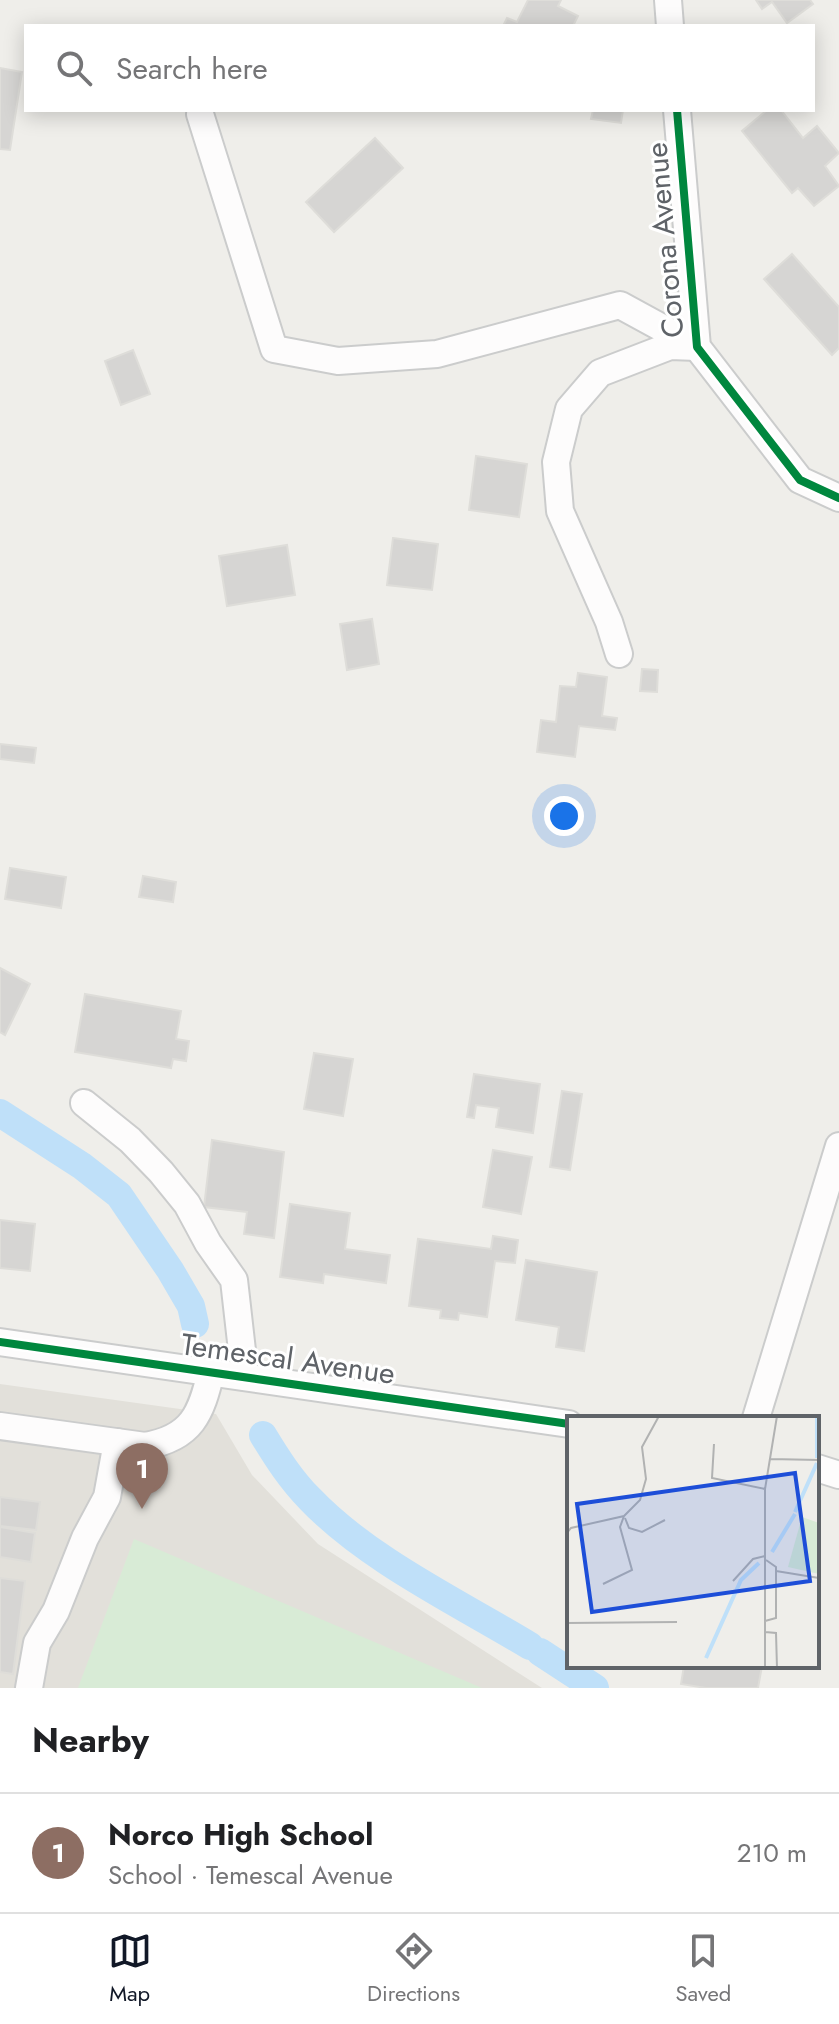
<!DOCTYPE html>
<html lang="en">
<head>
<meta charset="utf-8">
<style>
  :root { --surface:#fff; --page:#f2f2f2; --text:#202124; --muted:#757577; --line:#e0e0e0; --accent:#111827 }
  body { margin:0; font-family:Jost,sans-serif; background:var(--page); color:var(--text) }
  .you { position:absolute; left:564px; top:816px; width:28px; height:28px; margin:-20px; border:6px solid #fff; border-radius:50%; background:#1a73e8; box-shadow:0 0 0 12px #1a73e833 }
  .badge { display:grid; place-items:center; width:52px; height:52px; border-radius:50%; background:var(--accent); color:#fff; font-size:26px; font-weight:700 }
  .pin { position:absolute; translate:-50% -66px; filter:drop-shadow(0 2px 4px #0008) }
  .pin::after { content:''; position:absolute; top:42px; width:28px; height:24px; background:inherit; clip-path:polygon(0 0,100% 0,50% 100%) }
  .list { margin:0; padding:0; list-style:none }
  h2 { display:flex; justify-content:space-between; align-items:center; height:104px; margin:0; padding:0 32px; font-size:34px }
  h2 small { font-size:26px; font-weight:400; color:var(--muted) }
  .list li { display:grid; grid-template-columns:52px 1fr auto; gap:24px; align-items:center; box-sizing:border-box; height:120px; padding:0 32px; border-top:2px solid var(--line) }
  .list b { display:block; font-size:30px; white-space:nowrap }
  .list p { margin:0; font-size:26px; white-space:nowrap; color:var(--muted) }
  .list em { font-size:26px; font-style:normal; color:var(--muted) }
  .icon { flex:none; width:44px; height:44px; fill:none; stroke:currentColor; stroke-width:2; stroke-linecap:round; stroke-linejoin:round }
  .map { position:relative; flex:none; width:839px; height:1688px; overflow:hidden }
  .search { position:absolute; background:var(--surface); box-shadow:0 4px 20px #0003; left:24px; right:24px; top:24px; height:88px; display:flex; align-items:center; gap:20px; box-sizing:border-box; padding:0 28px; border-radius:0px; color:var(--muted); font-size:30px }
  .sheet { height:224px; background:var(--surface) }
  nav { display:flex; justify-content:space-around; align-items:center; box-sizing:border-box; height:112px; border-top:2px solid var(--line); background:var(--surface); font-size:22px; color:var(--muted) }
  nav a { display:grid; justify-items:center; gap:4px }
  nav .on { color:var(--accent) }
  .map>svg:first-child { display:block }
  .education { fill:#e2e0da }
  .park { fill:#d8ebd6 }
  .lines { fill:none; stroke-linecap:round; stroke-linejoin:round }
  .canal { stroke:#bfe0f9; stroke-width:28 }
  .building { fill:#d6d5d3; stroke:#deddd9; stroke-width:2 }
  .minor-casing { stroke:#cbcccc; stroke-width:30 }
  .minor { stroke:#fdfcfc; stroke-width:26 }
  .cycleway-casing { stroke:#fff; stroke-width:13 }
  .cycleway { stroke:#00873e; stroke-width:8 }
  .labels { text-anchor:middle; stroke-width:6; stroke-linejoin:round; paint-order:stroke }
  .street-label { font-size:30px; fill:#5f6368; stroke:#fff }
  .inset-river { fill:none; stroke:#bfe0f9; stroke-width:4 }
  .inset-road { fill:none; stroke:#b1b2b2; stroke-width:2 }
  .view { fill:#1d4ed8; fill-opacity:0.15; stroke:#1d4ed8; stroke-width:4 }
  .inset-edge { fill:none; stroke:#5f6368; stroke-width:4 }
</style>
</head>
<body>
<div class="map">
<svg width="839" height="1688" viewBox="0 0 839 1688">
  <rect width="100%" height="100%" fill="#efeeea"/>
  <!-- education -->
  <path class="education" d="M0 1384 216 1414 252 1475 318 1544 542 1688H0Z"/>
  <!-- park -->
  <path class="park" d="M134 1539 482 1688H78Z"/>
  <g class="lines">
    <!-- canal -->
    <g class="canal">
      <path d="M0 1113 82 1166 119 1195 170 1270 191 1306 195 1324"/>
      <path d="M263 1435C277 1458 291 1480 310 1499 367 1559 459 1603 530 1646"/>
      <path d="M540 1652 595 1688"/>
    </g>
  </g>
  <!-- building -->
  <g class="building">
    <path d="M528 0H561L558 6 578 16 573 26H503L507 18 517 22Z"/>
    <path d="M756 0H810L813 4 787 23 772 2 762 9Z"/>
    <path d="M0 68 22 72 10 150 0 149Z"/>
    <path d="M593 110H623L621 123 591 119Z"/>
    <path d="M767 110H781L803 138 817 126 839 153 825 166 839 186 814 206 798 188 792 193 742 131Z"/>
    <path d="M375 138 403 168 334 232 306 202Z"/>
    <path d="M792 254 839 307V348L832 355 764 279Z"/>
    <path d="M133 350 150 394 121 405 105 361Z"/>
    <path d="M476 456 527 464 519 517 469 510Z"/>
    <path d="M393 538 438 544 432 590 387 585Z"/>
    <path d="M287 545 295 595 227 606 219 556Z"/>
    <path d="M372 619 379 664 347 670 340 624Z"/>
    <path d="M642 669 658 670 657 692 640 691Z"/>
    <path d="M578 673 607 677 602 716 617 718 615 730 579 726 575 757 537 752 541 720 556 722 560 686 576 687Z"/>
    <path d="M0 744 36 748 34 763 0 759Z"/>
    <path d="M10 868 66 877 61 908 5 899Z"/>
    <path d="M143 876 176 882 173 902 139 897Z"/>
    <path d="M0 968 30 984 5 1035 0 1032Z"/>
    <path d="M85 994 181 1011 176 1039 189 1041 186 1061 173 1059 171 1068 75 1052Z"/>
    <path d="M314 1053 353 1059 343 1116 304 1109Z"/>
    <path d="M474 1074 540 1084 533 1133 496 1127 499 1108 476 1105 474 1118 467 1117Z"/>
    <path d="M562 1091 582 1094 570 1170 550 1167Z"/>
    <path d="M212 1140 284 1152 274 1238 244 1234 247 1212 204 1207Z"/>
    <path d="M493 1150 532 1157 521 1214 483 1207Z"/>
    <path d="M290 1204 350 1213 345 1249 390 1255 386 1283 324 1274 323 1283 280 1277Z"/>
    <path d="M0 1220 35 1224 30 1271 0 1268Z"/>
    <path d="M493 1236 518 1240 515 1263 495 1261 487 1317 459 1313 458 1320 440 1318 441 1310 409 1306 418 1239 491 1249Z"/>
    <path d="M526 1260 597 1272 584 1351 556 1347 559 1327 516 1320Z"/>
    <path d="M0 1497 40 1502 36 1530 0 1526Z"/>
    <path d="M0 1527 35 1533 31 1562 0 1557Z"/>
    <path d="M0 1578 25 1581 13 1674 0 1672Z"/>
    <path d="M684 1666H762L758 1688H706L681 1684Z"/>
  </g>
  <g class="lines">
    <!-- minor casing -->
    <g class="minor-casing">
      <g id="minor">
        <path d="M668 0 670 26"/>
        <path d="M677 110 697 347 800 480 839 498"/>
        <path d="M200 114 274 349 338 361 437 354 620 305 697 347"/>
        <path d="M619 654 609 622 560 511 556 462 569 409 600 373 670 346 697 347"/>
        <path d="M84 1103 130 1140 161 1172 187 1204 208 1243 234 1280 245 1377"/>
        <path d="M0 1342 569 1424"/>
        <path d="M756 1418 839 1146"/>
        <path d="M0 1426 145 1446C192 1438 201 1414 211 1372"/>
        <path d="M817 1468 839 1475"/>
        <path d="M29 1688 37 1643 56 1611 85 1538 107 1497 117 1442"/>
      </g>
    </g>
    <!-- minor -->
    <use href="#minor" class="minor"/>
    <!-- cycleway casing -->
    <g class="cycleway-casing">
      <g id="cycleway">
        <path d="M677 110 697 347 800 480 839 498"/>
        <path d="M0 1342 569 1424"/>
      </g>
    </g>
    <!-- cycleway -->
    <use href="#cycleway" class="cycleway"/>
  </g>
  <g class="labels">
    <!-- street labels -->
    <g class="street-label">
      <text transform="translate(665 240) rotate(-95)" y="10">Corona Avenue</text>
      <text transform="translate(288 1359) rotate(8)" y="10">Temescal Avenue</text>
    </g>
  </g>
  <!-- overview -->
  <g transform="translate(567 1416)">
    <rect width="252" height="252" fill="#efeeea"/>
    <path d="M235 101 252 107V158L221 151Z" fill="#d8ebd6"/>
    <path class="inset-river" d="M250 42V0M228 96 250 47M205 136 228 98M139 242 174 164 192 147"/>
    <path class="inset-road" d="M147 28 145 62 198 73M203 43 252 44M58 102 62 112 75 116 98 104M0 117 4 112 57 100 73 84 79 63 75 31 92 0M209 155 252 162M166 165 186 143 198 140M36 168 65 154 53 111 57 100M198 205 209 202V151L199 144M0 207 110 206M198 216 209 217 210 252M198 252V73L210 0"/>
    <path class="view" d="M228 57 243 165 25 196 10 88Z"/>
    <rect width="252" height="252" class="inset-edge"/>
  </g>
</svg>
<div class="you"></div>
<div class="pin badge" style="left:142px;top:1509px;background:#8d6e63">1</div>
<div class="search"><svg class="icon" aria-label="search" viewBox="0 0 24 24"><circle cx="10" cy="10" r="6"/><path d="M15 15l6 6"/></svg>Search here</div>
</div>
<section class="sheet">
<h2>Nearby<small></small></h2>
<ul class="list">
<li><span class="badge" style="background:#8d6e63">1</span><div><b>Norco High School</b><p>School · Temescal Avenue</p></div><em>210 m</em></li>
</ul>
</section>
<nav>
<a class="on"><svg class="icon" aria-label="map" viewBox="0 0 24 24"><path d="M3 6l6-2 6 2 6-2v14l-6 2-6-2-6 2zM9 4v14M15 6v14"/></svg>Map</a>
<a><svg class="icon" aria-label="directions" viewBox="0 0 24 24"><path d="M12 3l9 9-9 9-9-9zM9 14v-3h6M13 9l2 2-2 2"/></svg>Directions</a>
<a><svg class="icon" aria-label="saved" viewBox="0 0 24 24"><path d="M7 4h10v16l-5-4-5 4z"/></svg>Saved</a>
</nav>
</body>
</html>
